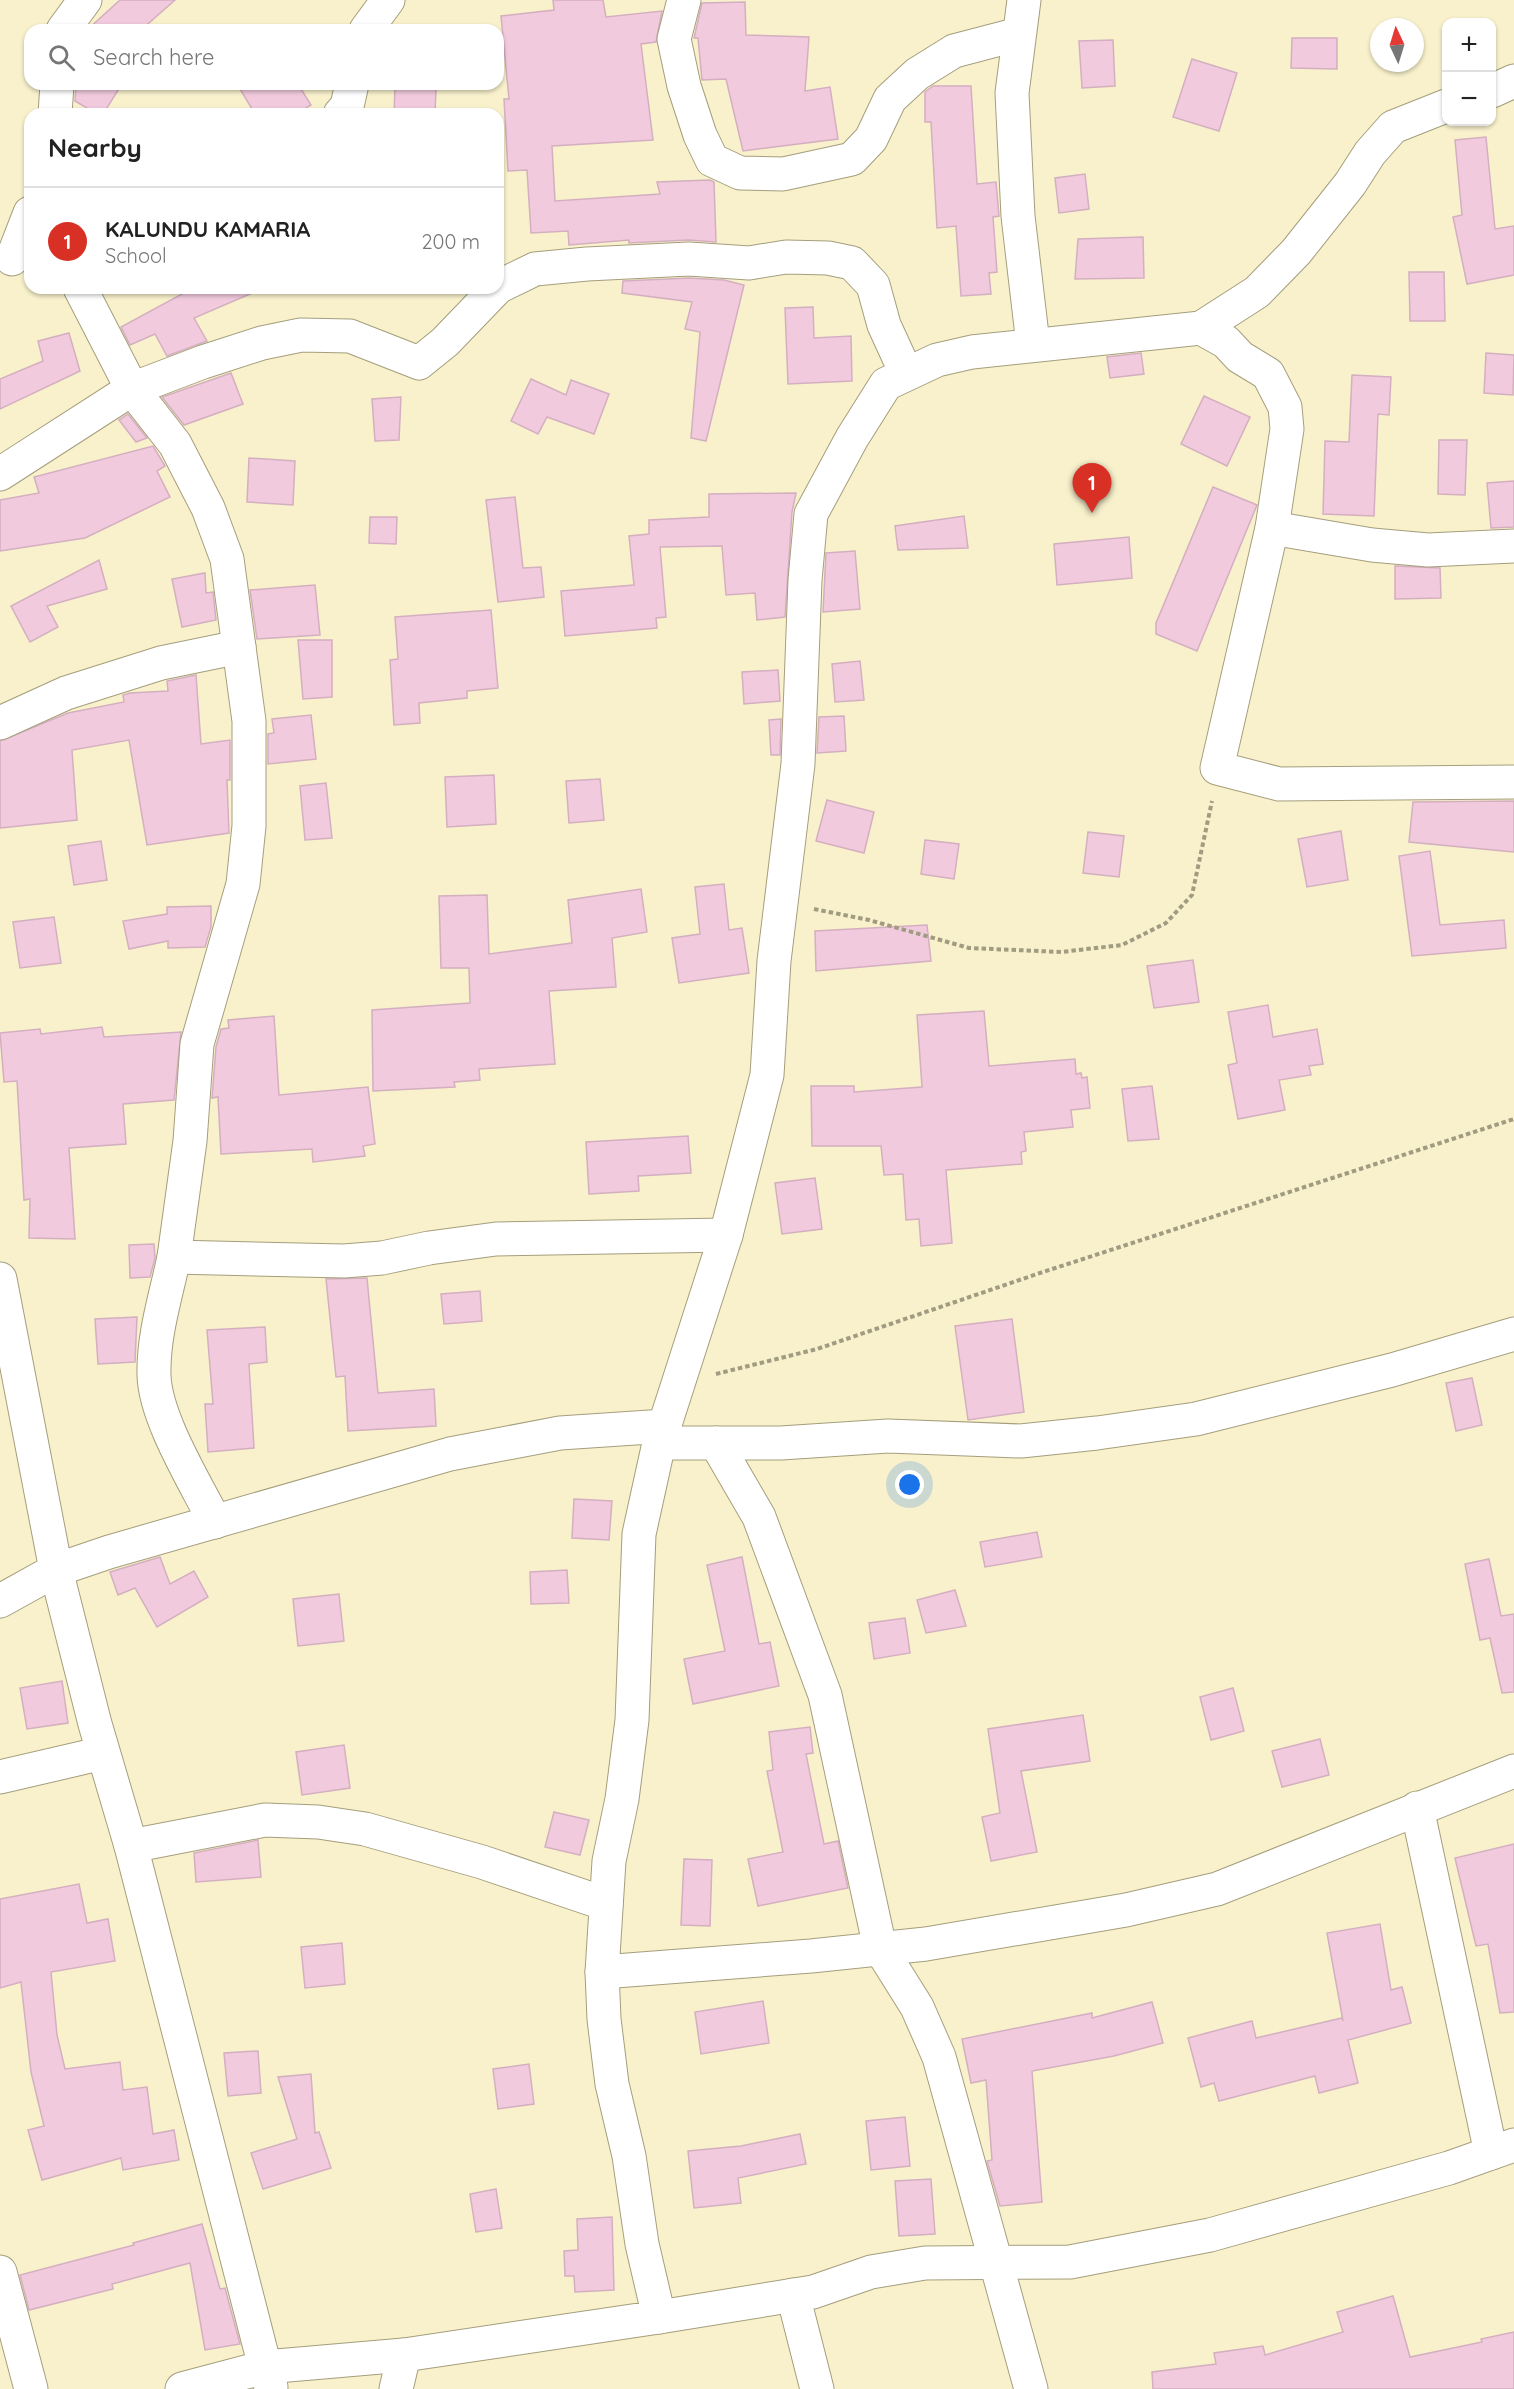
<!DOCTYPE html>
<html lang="en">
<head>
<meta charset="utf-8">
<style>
  :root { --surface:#fff; --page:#f2f2f2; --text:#222; --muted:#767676; --line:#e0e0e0; --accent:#d93025 }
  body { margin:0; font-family:Quicksand,sans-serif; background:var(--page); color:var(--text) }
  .controls { position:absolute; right:18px; top:18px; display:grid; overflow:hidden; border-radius:12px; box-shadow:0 2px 4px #0004 }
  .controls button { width:54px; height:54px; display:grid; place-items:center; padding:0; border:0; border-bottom:2px solid var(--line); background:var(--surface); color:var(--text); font:30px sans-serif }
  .compass { position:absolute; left:1370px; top:18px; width:54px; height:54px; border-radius:50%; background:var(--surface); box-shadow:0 2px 4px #0004; rotate:356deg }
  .you { position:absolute; left:910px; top:1485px; width:21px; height:21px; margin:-15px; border:4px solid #fff; border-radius:50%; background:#1a73e8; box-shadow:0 0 0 9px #1a73e833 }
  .badge { display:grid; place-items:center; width:39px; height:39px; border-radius:50%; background:var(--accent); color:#fff; font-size:20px; font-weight:700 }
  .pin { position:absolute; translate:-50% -50px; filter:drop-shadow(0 2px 3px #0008) }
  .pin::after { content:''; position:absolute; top:32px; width:21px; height:18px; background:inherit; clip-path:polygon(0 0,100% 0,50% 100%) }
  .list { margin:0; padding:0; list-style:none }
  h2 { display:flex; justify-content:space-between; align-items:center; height:78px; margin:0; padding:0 24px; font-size:26px }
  h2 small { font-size:20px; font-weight:400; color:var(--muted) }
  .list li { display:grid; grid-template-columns:39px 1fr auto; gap:18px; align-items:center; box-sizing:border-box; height:108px; padding:0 24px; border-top:2px solid var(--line) }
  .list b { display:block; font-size:22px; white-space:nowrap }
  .list p { margin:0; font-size:20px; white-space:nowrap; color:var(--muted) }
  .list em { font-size:20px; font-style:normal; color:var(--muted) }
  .icon { flex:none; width:33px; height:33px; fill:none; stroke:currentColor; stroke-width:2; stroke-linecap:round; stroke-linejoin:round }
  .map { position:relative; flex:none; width:1514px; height:2389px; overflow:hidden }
  .search { position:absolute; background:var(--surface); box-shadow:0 2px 4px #0004; left:24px; top:24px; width:480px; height:66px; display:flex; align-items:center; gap:15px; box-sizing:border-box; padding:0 21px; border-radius:18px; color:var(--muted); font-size:22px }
  .panel { position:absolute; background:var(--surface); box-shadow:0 2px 4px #0004; left:24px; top:108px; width:480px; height:186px; border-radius:18px }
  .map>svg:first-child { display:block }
  .building { fill:#f1cbdd; stroke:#d4afc0; stroke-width:1.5 }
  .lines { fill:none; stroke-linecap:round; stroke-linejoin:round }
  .minor-casing { stroke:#a59e7c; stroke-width:35 }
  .path { stroke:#a19c81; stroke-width:4; stroke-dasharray:4.5 3; stroke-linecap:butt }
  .minor { stroke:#fff; stroke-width:33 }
</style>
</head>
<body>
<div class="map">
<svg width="1514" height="2389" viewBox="0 0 1514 2389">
  <rect width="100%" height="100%" fill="#f8f1cc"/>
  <!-- building -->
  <g class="building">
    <path d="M120 0H175L141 30H87Z"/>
    <path d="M553 0H603L606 17 662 11 656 42 641 44 653 140 552 146 555 201 660 194 657 182 710 180 714 182 716 242 688 240 629 243V240L569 245 568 231 531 233 527 170 508 171 504 99H509L501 16 554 10Z"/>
    <path d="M745 2 746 35 809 37 805 91 830 87 838 139 743 151 726 79 702 80 698 38H694L702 3Z"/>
    <path d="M1292 38H1337V69L1291 68Z"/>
    <path d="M1113 40 1115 86 1082 88 1079 41Z"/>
    <path d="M1192 59 1237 73 1219 131 1173 117Z"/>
    <path d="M76 84H122L103 114H97L75 101Z"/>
    <path d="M237 84H298L311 105 296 114H255Z"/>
    <path d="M933 86H971L977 184 996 182 999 216 993 217 997 272 989 273 991 294 961 296 956 226 937 228 931 122H925V92Z"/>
    <path d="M395 87 436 88 435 114H394Z"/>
    <path d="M1486 137 1495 229 1514 226V275L1467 284 1453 217 1462 215 1455 140Z"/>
    <path d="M1085 174 1089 209 1059 213 1055 178Z"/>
    <path d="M1143 237 1144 278 1075 279 1078 239Z"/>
    <path d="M1409 272H1444L1445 321H1410Z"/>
    <path d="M689 278 724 280 744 285 706 441 691 438 700 332 685 329 692 302 622 293 623 281Z"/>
    <path d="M193 288H264L194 318 207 341 167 356 155 334 130 345 121 327Z"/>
    <path d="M813 307 814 338 851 336 852 381 788 384 785 308Z"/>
    <path d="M69 333 80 371 0 409V379L43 361 38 341Z"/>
    <path d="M1141 353 1144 374 1110 378 1107 357Z"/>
    <path d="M1486 353 1514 355 1513 395 1484 393Z"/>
    <path d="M231 373 243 404 184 425 162 397Z"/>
    <path d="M1352 375 1391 377 1389 415 1378 414 1374 516 1323 514 1325 441 1349 442Z"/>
    <path d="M531 379 566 395 571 380 609 394 594 434 547 417 538 434 511 421Z"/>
    <path d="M1204 396 1250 417 1227 466 1181 444Z"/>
    <path d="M401 397 399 440 375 441 372 399Z"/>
    <path d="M128 414 147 438 136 442 119 420Z"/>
    <path d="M1439 440H1467L1465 495 1438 494Z"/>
    <path d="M153 446 165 466 157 471 170 497 85 538 0 551V500L39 493 34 477Z"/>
    <path d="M249 458 295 461 293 505 247 502Z"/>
    <path d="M1514 481V527L1491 528 1487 483Z"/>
    <path d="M1213 487 1257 505 1197 651 1156 634V623Z"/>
    <path d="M796 493 792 512 785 617 757 620 755 593 726 595 722 546 660 547 666 617 656 618 657 628 565 636 561 591 634 585 629 536 649 534V520L709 517V494Z"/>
    <path d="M515 497 523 568 541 567 544 597 498 602 486 500Z"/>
    <path d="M964 516 968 548 898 550 895 526Z"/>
    <path d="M370 517H397L396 544 369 543Z"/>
    <path d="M1129 537 1132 578 1057 585 1054 544Z"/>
    <path d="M855 551 860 609 823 612 826 553Z"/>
    <path d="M99 560 107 589 47 606 58 627 30 642 11 606Z"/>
    <path d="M1395 566 1440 568 1441 598 1395 599Z"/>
    <path d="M205 573 206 593 213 592 216 620 182 627 172 579Z"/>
    <path d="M315 585 320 635 257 639 250 590Z"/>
    <path d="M491 610 498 688 467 691V698L419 703 420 723 394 725 390 660 398 659 395 617Z"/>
    <path d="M298 640H332V697L303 699Z"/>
    <path d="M860 661 864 700 835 702 832 664Z"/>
    <path d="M778 670 780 701 744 704 742 672Z"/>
    <path d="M196 675 201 744 230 740V780H227L229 833 147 845 129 740 72 750 77 820 0 828V741L68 713 124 702 123 695 130 693 168 691 167 681Z"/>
    <path d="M311 715 316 759 268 764V734L274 733 272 719Z"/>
    <path d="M844 716 846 751 817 753 819 717Z"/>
    <path d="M781 719 780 755H771L769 720Z"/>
    <path d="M494 775 496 824 447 827 445 777Z"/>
    <path d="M600 779 604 820 569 823 566 781Z"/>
    <path d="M326 783 332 838 305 840 300 786Z"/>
    <path d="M827 800 874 812 864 853 816 841Z"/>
    <path d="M1514 801V852L1409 842 1413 802Z"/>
    <path d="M1341 831 1348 880 1307 887 1298 839Z"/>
    <path d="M1088 832 1124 836 1119 877 1083 873Z"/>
    <path d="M925 840 959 844 954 879 921 874Z"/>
    <path d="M101 841 107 880 74 885 68 846Z"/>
    <path d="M1430 851 1440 925 1504 920 1506 948 1412 956 1399 856Z"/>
    <path d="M724 884 729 930 742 928 749 973 679 983 672 938 700 934 695 887Z"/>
    <path d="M641 889 647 932 612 938 616 987 549 991 555 1064 479 1069 480 1080 454 1082 455 1087 373 1091 372 1010 470 1003 469 968H441L439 896 487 895 489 954 572 943 568 900Z"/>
    <path d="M211 906V927L205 947 168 948V941L129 949 123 921 167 914V907Z"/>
    <path d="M54 917 61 963 20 968 13 922Z"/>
    <path d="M927 925 931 961 816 971 815 931Z"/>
    <path d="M1193 960 1199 1002 1154 1008 1147 966Z"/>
    <path d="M1268 1005 1273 1037 1317 1029 1323 1064 1309 1066 1311 1075 1279 1080 1285 1110 1238 1119 1228 1065 1237 1063 1228 1012Z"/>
    <path d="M984 1011 989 1066 1075 1059 1076 1074 1081 1073 1082 1078 1087 1077 1090 1108 1071 1110 1073 1127 1024 1132 1026 1151 1021 1152 1022 1164 946 1170 952 1243 921 1246 919 1219 906 1220 903 1174 884 1175 881 1146H812L811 1086H854V1092L922 1087 917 1015Z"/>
    <path d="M274 1016 279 1095 368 1087 375 1144 363 1146 365 1156 313 1162 312 1149 221 1154 218 1097 212 1098 216 1047 221 1029 229 1028 228 1020Z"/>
    <path d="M102 1027 104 1037 181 1032 174 1100 123 1104 126 1144 69 1148 75 1239 29 1238 30 1199 24 1200 17 1081 4 1082 0 1033 40 1029 41 1034Z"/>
    <path d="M1152 1086 1159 1139 1128 1141 1122 1089Z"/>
    <path d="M688 1136 691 1173 638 1176 639 1191 589 1194 586 1142Z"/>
    <path d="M815 1178 822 1229 782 1234 775 1183Z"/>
    <path d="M154 1244 155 1258 150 1277 130 1278 129 1245Z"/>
    <path d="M367 1278 378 1393 434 1389 436 1426 348 1431 345 1376 336 1377 326 1279Z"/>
    <path d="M480 1291 482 1321 444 1324 441 1294Z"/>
    <path d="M137 1317 135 1362 98 1364 95 1319Z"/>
    <path d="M1012 1319 1024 1412 968 1420 955 1326Z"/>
    <path d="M265 1327 267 1362 249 1364 254 1448 208 1452 205 1404H213L207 1330Z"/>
    <path d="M1472 1378 1482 1425 1456 1431 1446 1383Z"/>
    <path d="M574 1499 612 1501 609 1540 572 1538Z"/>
    <path d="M1037 1532 1042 1557 985 1567 980 1542Z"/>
    <path d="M160 1557 170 1584 194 1571 208 1597 157 1627 135 1588 118 1595 110 1572Z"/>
    <path d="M742 1557 759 1644 770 1642 779 1686 693 1704 684 1659 725 1651 707 1565Z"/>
    <path d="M1489 1559 1501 1616 1514 1614V1692L1502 1693 1490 1638 1480 1640 1465 1564Z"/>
    <path d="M567 1570 569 1603 531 1604 530 1572Z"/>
    <path d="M955 1590 966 1626 926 1633 917 1600Z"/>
    <path d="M339 1594 344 1641 298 1646 293 1599Z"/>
    <path d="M905 1618 910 1653 874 1659 869 1623Z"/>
    <path d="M62 1681 68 1723 27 1729 20 1688Z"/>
    <path d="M1233 1688 1244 1731 1211 1740 1200 1697Z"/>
    <path d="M1083 1715 1090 1761 1021 1771 1037 1852 991 1861 982 1817 1000 1813 988 1729Z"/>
    <path d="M810 1727 813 1753 806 1754 824 1844 838 1841 848 1888 758 1906 748 1859 783 1852 767 1771 773 1770 769 1732Z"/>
    <path d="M1320 1739 1329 1775 1282 1787 1272 1751Z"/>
    <path d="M344 1745 350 1788 302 1795 296 1752Z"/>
    <path d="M554 1812 589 1820 580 1855 545 1847Z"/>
    <path d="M258 1840 261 1877 196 1882 194 1853Z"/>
    <path d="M1514 1844V2012L1500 2013 1488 1944 1476 1946 1455 1858Z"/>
    <path d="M684 1859 712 1860 710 1926 681 1925Z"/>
    <path d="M79 1884 87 1923 108 1919 115 1961 51 1972 57 2035 65 2069 120 2062 123 2090 147 2087 153 2134 174 2130 179 2160 123 2170 121 2158 42 2180 28 2130 44 2126 31 2072 21 1982 0 1988V1899Z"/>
    <path d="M1380 1924 1391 1990 1402 1987 1411 2023 1348 2040 1358 2083 1319 2093 1315 2076 1219 2101 1214 2083 1201 2087 1188 2038 1252 2021 1256 2038 1342 2018 1343 2021 1327 1933Z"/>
    <path d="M342 1943 345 1984 305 1988 301 1947Z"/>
    <path d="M763 2001 769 2043 701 2054 695 2012Z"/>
    <path d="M1152 2002 1163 2043 1114 2056 1032 2071 1042 2202 1000 2206 987 2161 992 2160 986 2080 971 2083 962 2039 1092 2013V2018Z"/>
    <path d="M258 2051 261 2093 228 2096 224 2053Z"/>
    <path d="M529 2064 534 2104 498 2109 493 2069Z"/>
    <path d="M311 2074 315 2133 319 2132 331 2168 263 2189 251 2153 297 2139 278 2077Z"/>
    <path d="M905 2117 910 2166 871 2170 866 2121Z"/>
    <path d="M800 2134 806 2164 738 2178 741 2203 694 2208 688 2151 741 2146Z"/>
    <path d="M931 2179 935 2234 899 2236 895 2181Z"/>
    <path d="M496 2189 502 2228 476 2232 470 2194Z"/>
    <path d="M612 2217 614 2290 575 2292 574 2276H565L564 2251 578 2250 577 2219Z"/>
    <path d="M202 2224 220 2289 225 2288 240 2344 205 2350 190 2263 112 2284 113 2289 29 2310 20 2275 134 2245 133 2243Z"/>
    <path d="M1393 2296 1410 2357 1482 2342 1481 2339 1514 2332V2389H1153L1152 2372 1216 2364 1214 2353 1263 2346 1265 2355 1343 2332 1337 2312Z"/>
  </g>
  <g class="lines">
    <!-- minor casing -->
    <g class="minor-casing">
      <g id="minor">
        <path d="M684 0 674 39 684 86 700 135 712 160 740 173 783 174 852 159 871 139 890 99 917 74 954 51 1019 34"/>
        <path d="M1024 0 1012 93 1018 216 1033 344"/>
        <path d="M63 30 85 0"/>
        <path d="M366 30 388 0"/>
        <path d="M1492 91 1514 81"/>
        <path d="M55 114 57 84"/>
        <path d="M340 114 347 106 352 84"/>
        <path d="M12 259 30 213"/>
        <path d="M498 287 535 269 587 264 689 259 749 263 786 257 828 258 852 263 873 285 884 325 906 373"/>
        <path d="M80 288 132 389 175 444 208 508 227 559 249 721V826L243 884 197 1044 190 1141 174 1257 344 1261 382 1258 429 1248 496 1239 726 1235"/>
        <path d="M1201 328 1226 342 1240 357 1268 374 1285 407 1287 429 1272 528 1217 768 1279 784 1514 782"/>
        <path d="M0 474 132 389 203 362 262 343 301 335 350 336 419 363 445 342 497 288"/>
        <path d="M1272 528 1372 545 1428 550 1514 546"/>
        <path d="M0 723 66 693 161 663 239 647"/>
        <path d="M174 1257C166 1296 153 1335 154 1375 155 1418 195 1482 215 1522"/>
        <path d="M0 1279 56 1570 95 1724 131 1846 265 2367 404 2355 659 2317 642 2244 629 2156 612 2084 604 2019 602 1972 609 1861 622 1799 632 1720 639 1534 659 1443 726 1235 767 1075 774 961 798 764 805 580 811 514 852 438 886 384 937 360 972 352 1201 328 1257 292 1296 252 1350 184 1370 153 1393 127 1446 106"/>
        <path d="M659 1443H781L888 1436 1021 1441 1097 1433 1196 1419 1392 1370 1514 1334"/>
        <path d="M716 1443 759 1517 825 1695 880 1948 917 2007 939 2057 1031 2389"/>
        <path d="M0 1601 56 1570 109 1552 450 1454 560 1433 665 1426"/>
        <path d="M0 1777 103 1753"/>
        <path d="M1417 1808 1491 2153"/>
        <path d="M131 1846 265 1820 318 1822 365 1829 482 1862 606 1904"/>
        <path d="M602 1972 811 1956 926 1944 1126 1910 1217 1889 1514 1771"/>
        <path d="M0 2272 31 2389"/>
        <path d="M793 2295 817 2389"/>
        <path d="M659 2317 813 2292 871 2272 925 2263 1070 2262 1210 2235 1449 2168 1514 2145"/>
        <path d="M182 2389 265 2367 271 2387"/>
        <path d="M396 2389 404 2355"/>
      </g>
    </g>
    <!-- path -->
    <g class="path">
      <path d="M814 909 869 920 969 948 1061 952 1122 945 1166 923 1192 895 1212 801"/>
      <path d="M716 1374 817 1349 1043 1272 1514 1119"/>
    </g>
    <!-- minor -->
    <use href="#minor" class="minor"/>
  </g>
</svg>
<div class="controls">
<button>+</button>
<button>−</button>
</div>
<svg class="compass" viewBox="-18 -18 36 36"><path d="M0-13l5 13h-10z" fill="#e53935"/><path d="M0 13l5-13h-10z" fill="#767676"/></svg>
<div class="you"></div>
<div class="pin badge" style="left:1092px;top:513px">1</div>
<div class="search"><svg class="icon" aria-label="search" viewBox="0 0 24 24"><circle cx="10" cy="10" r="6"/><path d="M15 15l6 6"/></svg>Search here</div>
<section class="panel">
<h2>Nearby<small></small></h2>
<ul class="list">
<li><span class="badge">1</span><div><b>KALUNDU KAMARIA</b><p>School</p></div><em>200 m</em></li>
</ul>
</section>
</div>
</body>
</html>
